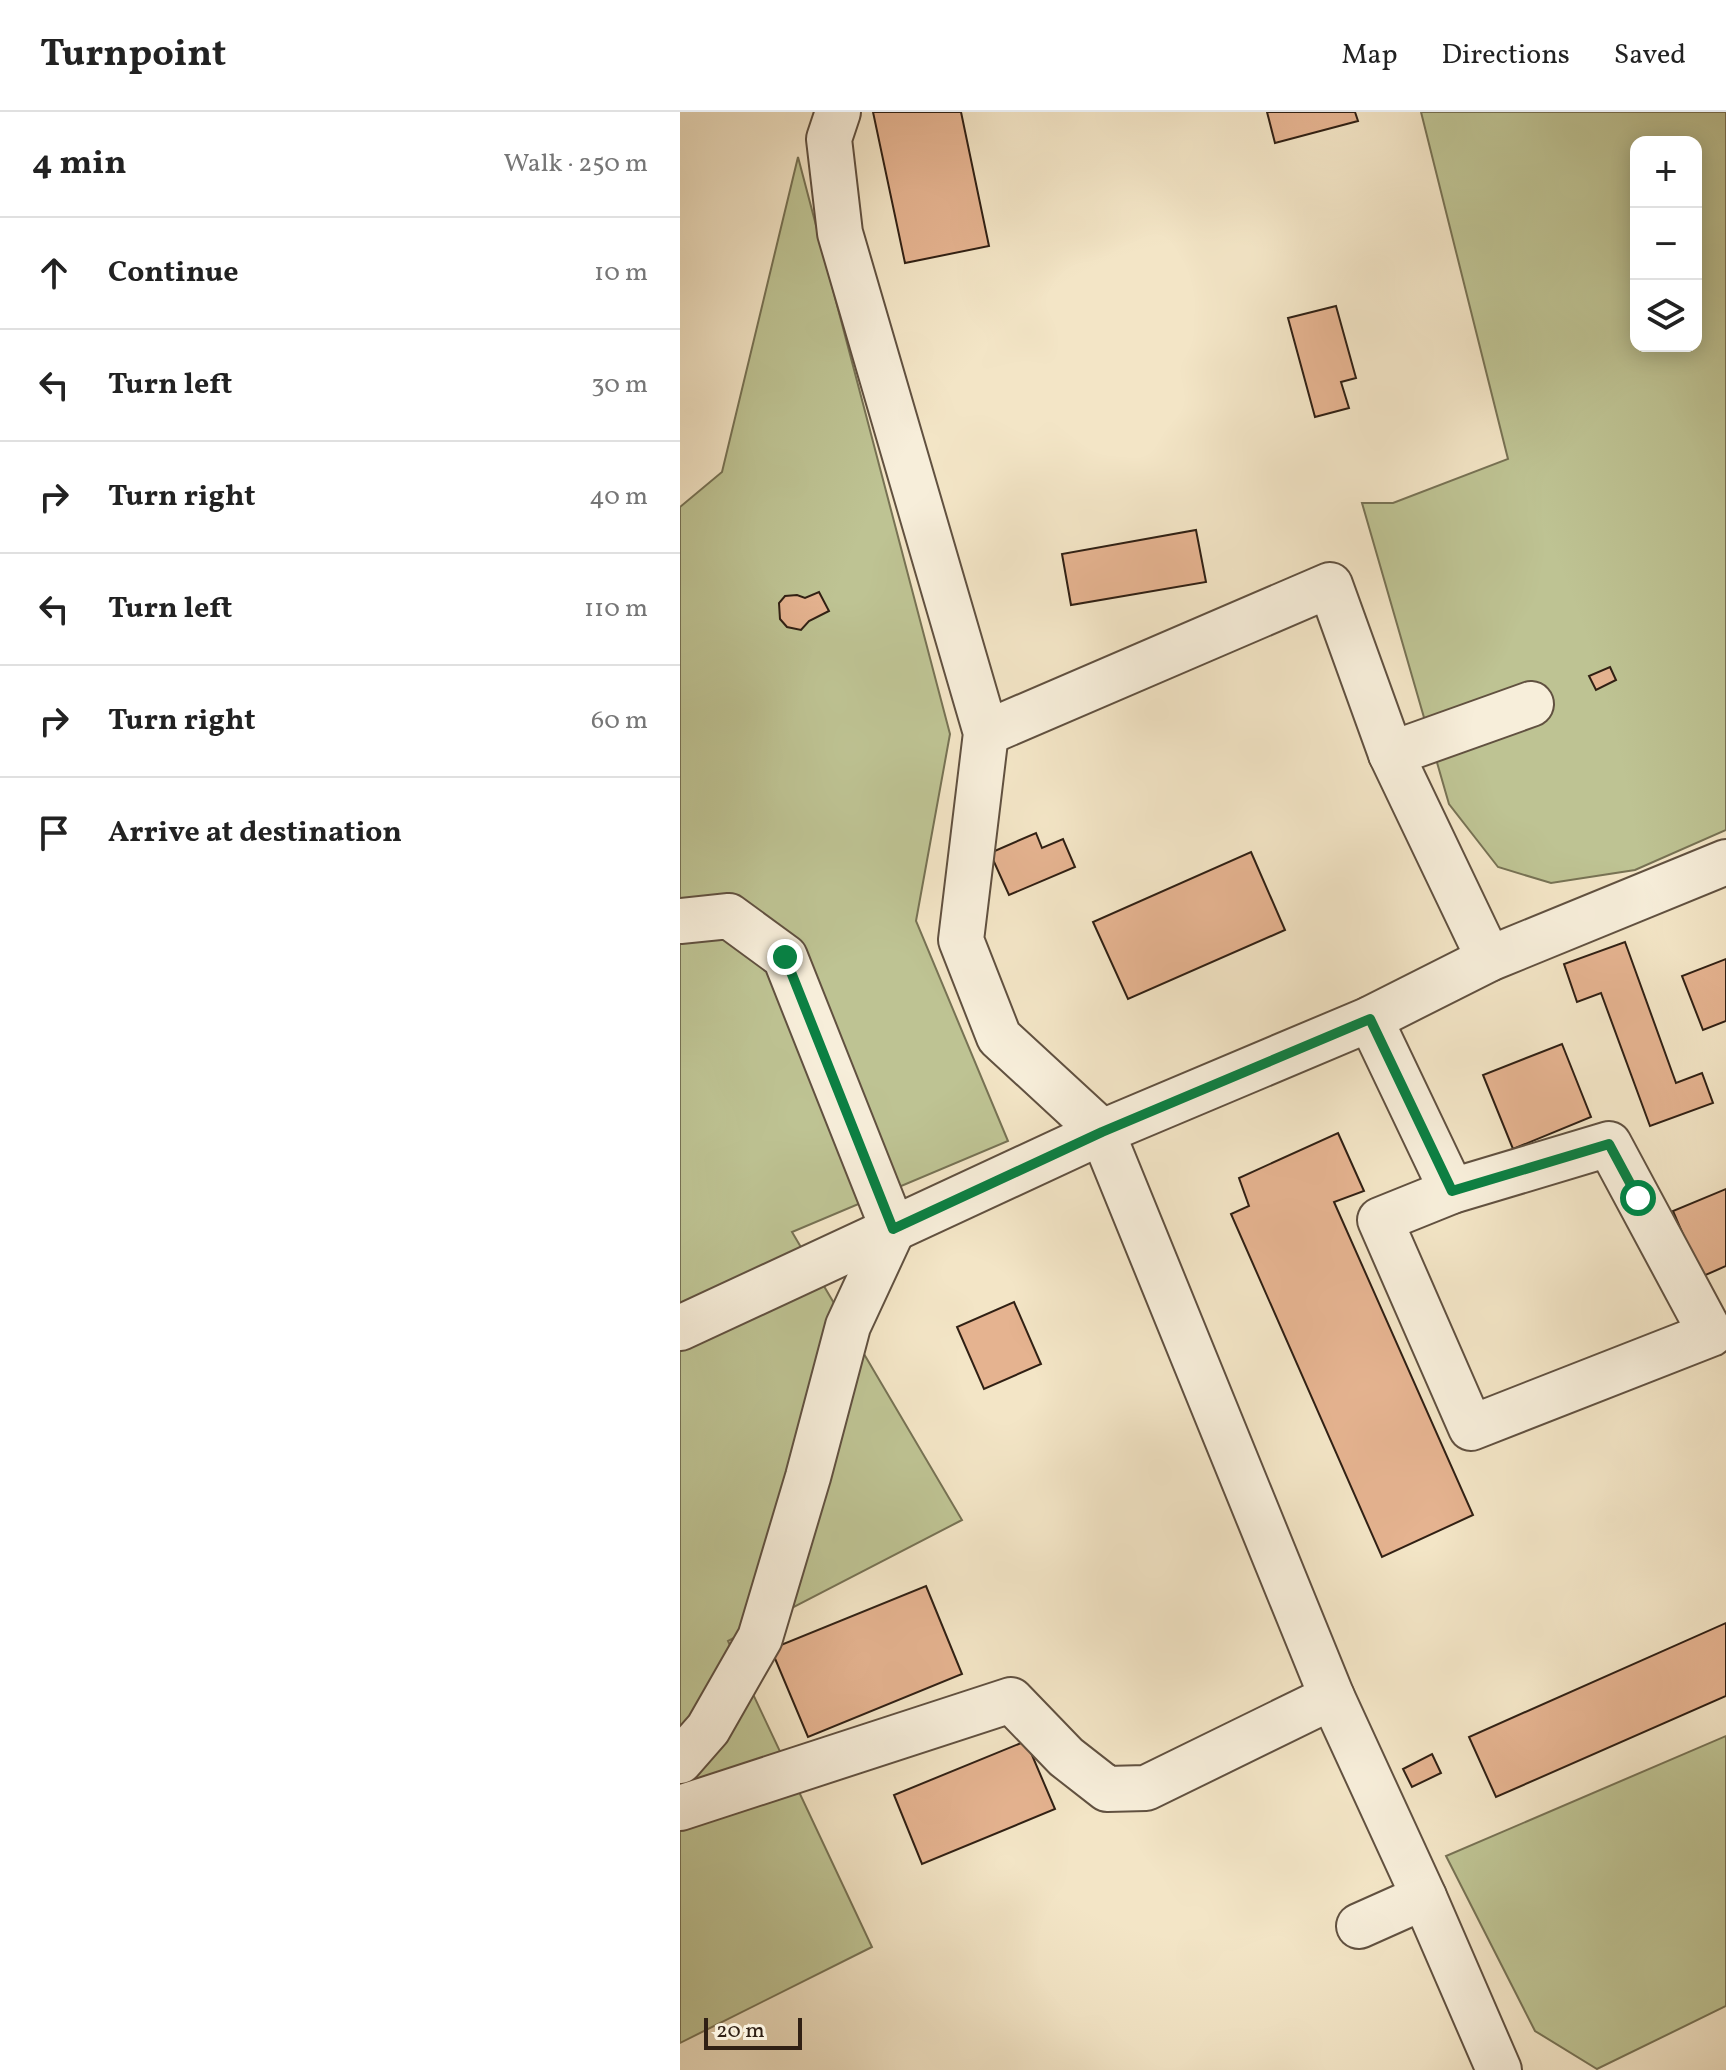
<!DOCTYPE html>
<html lang="en">
<head>
<meta charset="utf-8">
<style>
  :root { --surface:#fff; --page:#f6f6f6; --text:#222; --muted:#767676; --line:#e0e0e0 }
  body { margin:0; font-family:Vollkorn,serif; background:var(--page); color:var(--text) }
  .controls { position:absolute; right:24px; top:24px; display:grid; overflow:hidden; border-radius:16px; box-shadow:0 4px 20px #0003 }
  .controls button { width:72px; height:72px; display:grid; place-items:center; padding:0; border:0; border-bottom:2px solid var(--line); background:var(--surface); color:var(--text); font:40px sans-serif }
  .scale { position:absolute; left:24px; bottom:20px; width:98px; box-sizing:border-box; padding-left:8px; border:4px solid #302014; border-top:0; font-size:22px; line-height:28px; white-space:nowrap; color:#302014; -webkit-text-stroke:6px #f7eeda; paint-order:stroke }
  .stop { position:absolute; width:24px; height:24px; margin:-18px; border:6px solid #0b8043; border-radius:50%; background:#fff }
  .stop.end { background:#0b8043; border-color:#fff; box-shadow:0 2px 8px #0008 }
  .list { margin:0; padding:0; list-style:none }
  h2 { display:flex; justify-content:space-between; align-items:center; height:104px; margin:0; padding:0 32px; font-size:34px }
  h2 small { font-size:26px; font-weight:400; color:var(--muted) }
  .list li { display:grid; grid-template-columns:52px 1fr auto; gap:24px; align-items:center; box-sizing:border-box; height:112px; padding:0 32px; border-top:2px solid var(--line) }
  .list b { display:block; font-size:30px; white-space:nowrap }
  .list em { font-size:26px; font-style:normal; color:var(--muted) }
  .icon { flex:none; width:44px; height:44px; fill:none; stroke:currentColor; stroke-width:2; stroke-linecap:round; stroke-linejoin:round }
  .map { position:relative; flex:none; width:1046px; height:1958px; overflow:hidden }
  header { display:flex; align-items:center; gap:48px; box-sizing:border-box; height:112px; padding:0 40px; background:var(--surface); border-bottom:2px solid var(--line) }
  header strong { font-size:38px }
  nav { display:flex; gap:44px; margin-inline-start:auto; font-size:28px }
  main { display:flex }
  aside { flex:1; background:var(--surface) }
  .map>svg:first-child { display:block }
  .green { fill:#bec393; stroke:#777254; stroke-width:2; fill-rule:evenodd }
  .building { fill:#e5b390; stroke:#302014; stroke-width:2 }
  .lines { fill:none; stroke-linecap:round; stroke-linejoin:round }
  .minor-casing { stroke:#615140; stroke-width:48 }
  .minor { stroke:#f7eeda; stroke-width:44 }
  .route { stroke:#0b8043; stroke-width:10 }
</style>
</head>
<body>
<header>
<strong>Turnpoint</strong>
<nav><a>Map</a><a>Directions</a><a>Saved</a></nav>
</header>
<main>
<aside>
<h2>4 min<small>Walk · 250 m</small></h2>
<ul class="list">
<li><svg class="icon" aria-label="ahead" viewBox="0 0 24 24"><path d="M12 20V5M6 11l6-6 6 6"/></svg><div><b>Continue</b></div><em>10 m</em></li>
<li><svg class="icon" aria-label="left" viewBox="0 0 24 24"><path d="M17 20v-9H6M10 6l-5 5 5 5"/></svg><div><b>Turn left</b></div><em>30 m</em></li>
<li><svg class="icon" aria-label="right" viewBox="0 0 24 24"><path d="M7 20v-9h11M14 6l5 5-5 5"/></svg><div><b>Turn right</b></div><em>40 m</em></li>
<li><svg class="icon" aria-label="left" viewBox="0 0 24 24"><path d="M17 20v-9H6M10 6l-5 5 5 5"/></svg><div><b>Turn left</b></div><em>110 m</em></li>
<li><svg class="icon" aria-label="right" viewBox="0 0 24 24"><path d="M7 20v-9h11M14 6l5 5-5 5"/></svg><div><b>Turn right</b></div><em>60 m</em></li>
<li><svg class="icon" aria-label="arrive" viewBox="0 0 24 24"><path d="M6 21V4h12l-3 4 3 4H6"/></svg><div><b>Arrive at destination</b></div></li>
</ul>
</aside>
<div class="map">
<svg width="1046" height="1958" viewBox="0 0 1046 1958">
  <rect width="100%" height="100%" fill="#f3e5c6"/>
  <filter id="stains"><feTurbulence type="fractalNoise" baseFrequency=".0025" numOctaves="4"/><feColorMatrix values="0 0 0 0 .2 0 0 0 0 .09 0 0 0 0 .02 0 0 0 .5 -.17"/></filter>
  <radialGradient id="worn" r=".72"><stop offset=".6" stop-color="#630" stop-opacity="0"/><stop offset="1" stop-color="#630" stop-opacity=".3"/></radialGradient>
  <!-- green -->
  <g class="green">
    <path d="M741 0H1046V718L955 758 871 771 818 755 769 692 682 391H713L828 347ZM956 30H1016V234H956Z"/>
    <path d="M118 45 270 622 236 809 328 1029 112 1120 282 1408 48 1529 192 1835 0 1931V395L42 360Z"/>
    <path d="M1046 1624V1894L917 1957 855 1919 766 1744Z"/>
  </g>
  <!-- building -->
  <g class="building">
    <path d="M193 0H281L309 134 225 151Z"/>
    <path d="M587 0H675L678 9 595 31Z"/>
    <path d="M656 194 676 266 661 270 669 296 635 305 608 206Z"/>
    <path d="M516 418 526 470 391 493 382 442Z"/>
    <path d="M139 480 149 499 129 509 121 518 107 515 100 507 99 491 105 484 117 483 125 486Z"/>
    <path d="M930 555 936 568 916 578 909 564Z"/>
    <path d="M356 721 362 736 383 727 395 755 329 783 310 741Z"/>
    <path d="M571 740 605 818 448 887 413 810Z"/>
    <path d="M945 830 996 971 1022 961 1033 991 970 1014 921 881 897 890 884 852Z"/>
    <path d="M1046 847V909L1023 918 1002 864Z"/>
    <path d="M882 932 911 1005 833 1037 803 963Z"/>
    <path d="M658 1021 684 1079 654 1090 793 1403 702 1445 551 1102 569 1094 559 1066Z"/>
    <path d="M1046 1077V1154L1021 1165 993 1099Z"/>
    <path d="M334 1190 361 1252 304 1277 277 1215Z"/>
    <path d="M246 1474 282 1562 128 1625 91 1537Z"/>
    <path d="M1046 1511V1584L816 1685 789 1625Z"/>
    <path d="M346 1629 375 1697 242 1752 214 1683Z"/>
    <path d="M752 1642 761 1661 732 1675 723 1657Z"/>
  </g>
  <g class="lines">
    <!-- minor casing -->
    <g class="minor-casing">
      <g id="minor">
        <path d="M306 621 650 473 711 642 809 847"/>
        <path d="M711 642 851 592"/>
        <path d="M0 809 49 804 105 845 213 1117 168 1214 128 1365 80 1526 28 1617 0 1649"/>
        <path d="M690 907 772 1079"/>
        <path d="M929 1032 1031 1222 791 1316 700 1108 772 1079Z"/>
        <path d="M0 1216 422 1020 319 925 281 828 306 621 160 121 149 27 158 0"/>
        <path d="M0 1696 331 1588 386 1645 427 1677 466 1676 652 1585"/>
        <path d="M744 1785 652 1585 422 1020 690 907 809 847 1046 750"/>
        <path d="M679 1814 744 1785 819 1958"/>
      </g>
    </g>
    <!-- minor -->
    <use href="#minor" class="minor"/>
  </g>
  <g class="lines">
    <!-- route -->
    <path class="route" d="M105 845 213 1117 422 1020 690 907 772 1079 929 1032 958 1086"/>
  </g>
  <rect width="100%" height="100%" filter="url(#stains)"/>
  <rect width="100%" height="100%" fill="url(#worn)"/>
</svg>
<div class="controls">
<button>+</button>
<button>−</button>
<button><svg class="icon" aria-label="layers" viewBox="0 0 24 24"><path d="M12 4l9 5-9 5-9-5zM3 14l9 5 9-5"/></svg></button>
</div>
<div class="scale">20 m</div>
<div class="stop" style="left:958px;top:1086px"></div>
<div class="stop end" style="left:105px;top:845px"></div>
</div>
</main>
</body>
</html>
